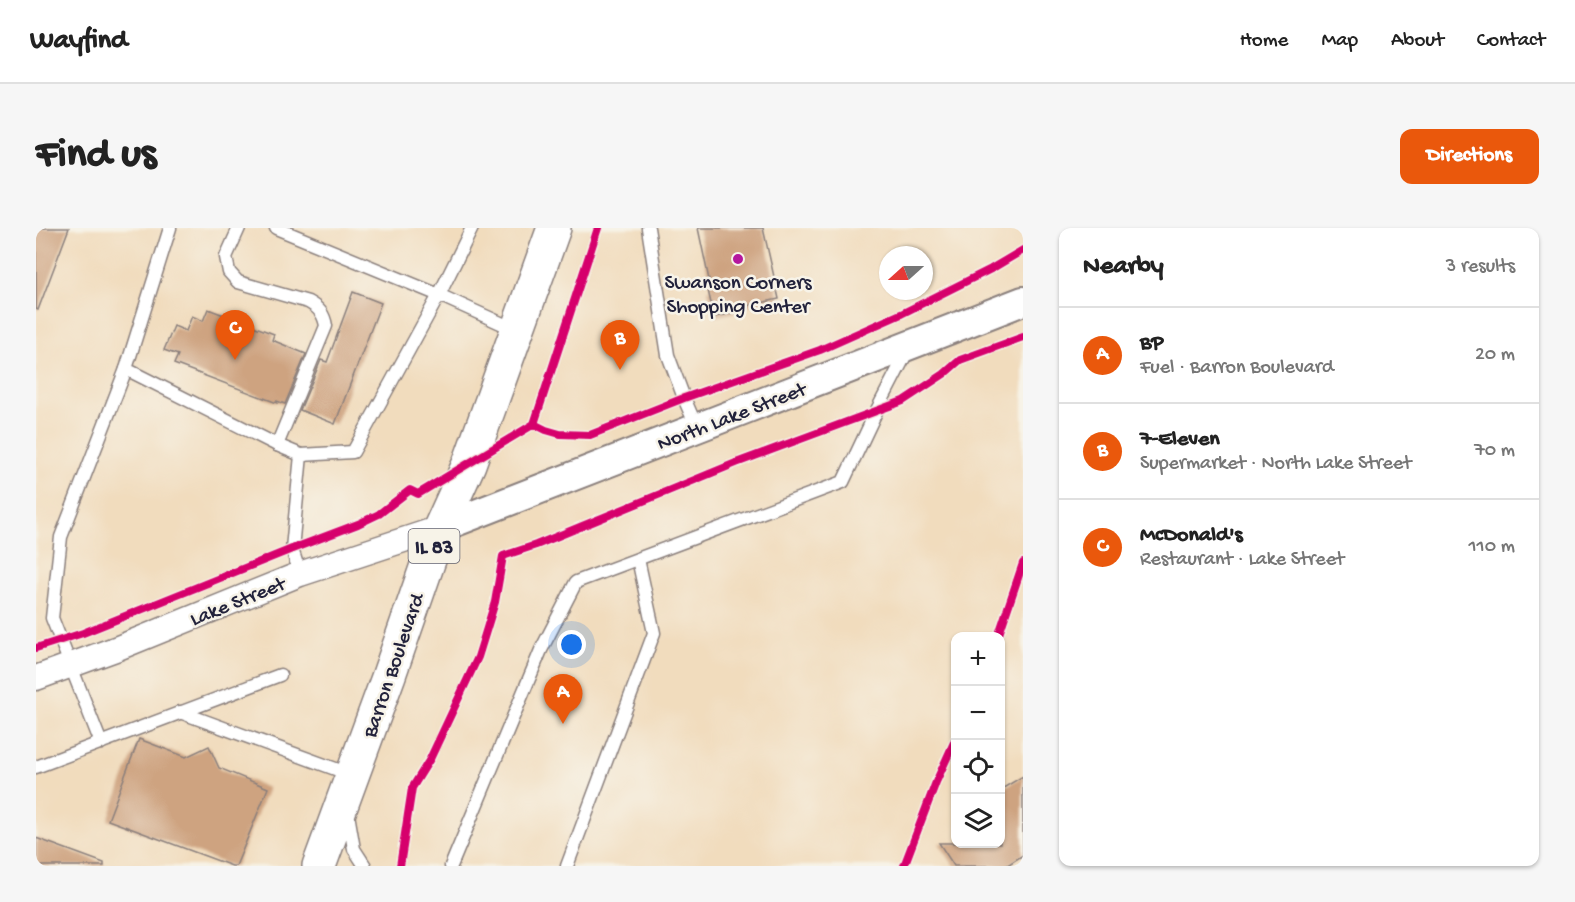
<!DOCTYPE html>
<html lang="en">
<head>
<meta charset="utf-8">
<style>
  :root { --surface:#fff; --page:#f6f6f6; --text:#222; --muted:#767676; --line:#e0e0e0; --accent:#ea580c }
  body { margin:0; font-family:"Gochi Hand",sans-serif; background:var(--page); color:var(--text) }
  .controls { position:absolute; right:18px; bottom:18px; display:grid; overflow:hidden; border-radius:12px; box-shadow:0 2px 4px #0004 }
  .controls button { width:54px; height:54px; display:grid; place-items:center; padding:0; border:0; border-bottom:2px solid var(--line); background:var(--surface); color:var(--text); font:30px sans-serif }
  .compass { position:absolute; left:843px; top:18px; width:54px; height:54px; border-radius:50%; background:var(--surface); box-shadow:0 2px 4px #0004; rotate:249deg }
  .you { position:absolute; left:536px; top:417px; width:21px; height:21px; margin:-15px; border:4px solid #fff; border-radius:50%; background:#1a73e8; box-shadow:0 0 0 9px #1a73e833 }
  .badge { display:grid; place-items:center; width:39px; height:39px; border-radius:50%; background:var(--accent); color:#fff; font-size:20px; font-weight:700 }
  .pin { position:absolute; translate:-50% -50px; filter:drop-shadow(0 2px 3px #0008) }
  .pin::after { content:''; position:absolute; top:32px; width:21px; height:18px; background:inherit; clip-path:polygon(0 0,100% 0,50% 100%) }
  .list { margin:0; padding:0; list-style:none }
  h2 { display:flex; justify-content:space-between; align-items:center; height:78px; margin:0; padding:0 24px; font-size:26px }
  h2 small { font-size:20px; font-weight:400; color:var(--muted) }
  .list li { display:grid; grid-template-columns:39px 1fr auto; gap:18px; align-items:center; box-sizing:border-box; height:96px; padding:0 24px; border-top:2px solid var(--line) }
  .list b { display:block; font-size:22px; white-space:nowrap }
  .list p { margin:0; font-size:20px; white-space:nowrap; color:var(--muted) }
  .list em { font-size:20px; font-style:normal; color:var(--muted) }
  .icon { flex:none; width:33px; height:33px; fill:none; stroke:currentColor; stroke-width:2; stroke-linecap:round; stroke-linejoin:round }
  .map { position:relative; flex:none; width:987px; height:638px; overflow:hidden; border-radius:12px }
  header { display:flex; align-items:center; gap:36px; box-sizing:border-box; height:84px; padding:0 30px; background:var(--surface); border-bottom:2px solid var(--line) }
  header strong { font-size:28px }
  nav { display:flex; gap:33px; margin-inline-start:auto; font-size:21px }
  .intro { display:flex; align-items:center; justify-content:space-between; box-sizing:border-box; height:144px; padding:0 36px }
  h1 { margin:0; font-size:42px }
  .button { padding:15px 27px; border-radius:12px; background:var(--accent); color:#fff; font-size:21px; font-weight:700 }
  main { display:flex; gap:36px; padding:0 36px }
  aside { flex:1; background:var(--surface); border-radius:12px; box-shadow:0 2px 4px #0004 }
  .map>svg:first-child { display:block }
  .building { fill:#cea380 }
  .lines { fill:none; stroke-linecap:round; stroke-linejoin:round }
  .service-casing { stroke:#8a7f7c; stroke-width:15 }
  .minor-casing { stroke:#8a7f7c; stroke-width:27 }
  .tertiary-casing { stroke:#8a7f7c; stroke-width:32 }
  .primary-casing { stroke:#8a7f7c; stroke-width:36 }
  .service { stroke:#fff; stroke-width:12 }
  .minor { stroke:#fff; stroke-width:24 }
  .tertiary { stroke:#fff; stroke-width:28 }
  .primary { stroke:#fff; stroke-width:33 }
  .cycleway-casing { stroke:#f7f3e8; stroke-width:11 }
  .cycleway { stroke:#d6006c; stroke-width:8 }
  .poi-dot { fill:#b5179e; stroke:#f7f3e8; stroke-width:2 }
  .labels { text-anchor:middle; stroke-width:5; stroke-linejoin:round; paint-order:stroke }
  .shield { fill:#f7f3e8; stroke:#62616f; stroke-width:1.5 }
  .shield-label { font-size:20px; font-weight:bold; fill:#22223b }
  .poi-label { font-size:21px; fill:#22223b; stroke:#f7f3e8 }
  .street-label { font-size:21px; fill:#22223b; stroke:#f7f3e8 }
</style>
</head>
<body>
<header>
<strong>Wayfind</strong>
<nav><a>Home</a><a>Map</a><a>About</a><a>Contact</a></nav>
</header>
<div class="intro"><h1>Find us</h1><a class="button">Directions</a></div>
<main>
<div class="map">
<svg width="987" height="638" viewBox="0 0 987 638">
  <rect width="100%" height="100%" fill="#f7f3e8"/>
  <filter id="ink" filterUnits="userSpaceOnUse"><feTurbulence type="fractalNoise" baseFrequency=".0167" numOctaves="2"/><feDisplacementMap in="SourceGraphic" scale="12" xChannelSelector="R" yChannelSelector="G"/><feConvolveMatrix kernelMatrix="1 2 1 2 8 2 1 2 1" color-interpolation-filters="sRGB"/></filter>
  <filter id="wash" filterUnits="userSpaceOnUse"><feTurbulence type="fractalNoise" baseFrequency=".008" numOctaves="4" result="noise"/><feDisplacementMap in="SourceGraphic" scale="24" xChannelSelector="R" yChannelSelector="G"/><feGaussianBlur stdDeviation="1.35" result="paint"/><feColorMatrix in="noise" values="0 0 0 0 0 0 0 0 0 0 0 0 0 0 0 0 0 1.4 0 .05"/><feComposite in="paint" operator="in"/></filter>
  <g filter="url(#wash)">
    <rect width="100%" height="100%" fill="#f1dcbd"/>
    <g id="blocks">
      <!-- building -->
      <g class="building">
        <path d="M0 0H33L2 82 0 81Z"/>
        <path d="M662 0H727L743 71 705 79 706 83 678 89 672 62 675 61Z"/>
        <path d="M317 64 345 75 299 196 264 182 285 132 291 134Z"/>
        <path d="M172 81 238 106 236 112 270 126 249 176 241 173V175L138 136 142 127 128 122 138 98 150 103 156 88 167 93Z"/>
        <path d="M103 511 150 529 173 518 183 540 232 560 200 638H196L72 592Z"/>
        <path d="M987 548V627L970 638H918L903 615H964V562Z"/>
        <path d="M0 610 68 635V638H0Z"/>
      </g>
    </g>
  </g>
  <g filter="url(#ink)">
    <use href="#blocks" fill-opacity="0" stroke="#8a7f7c" stroke-width="1.5"/>
    <g class="lines">
      <!-- service casing -->
      <g class="service-casing">
        <g id="service">
          <path d="M134 0 90 141 241 217 265 227 256 321 264 346"/>
          <path d="M203 0 190 29 193 44 202 54 272 74C283 80 288 86 290 98L241 217"/>
          <path d="M240 0 403 67 480 102"/>
          <path d="M612 0 632 127 648 170 661 200"/>
          <path d="M265 227 317 224 403 67 436 0"/>
          <path d="M144 484 316 547"/>
          <path d="M65 515 16 390 25 309 90 141"/>
          <path d="M0 539 244 447"/>
          <path d="M312 586 318 621 329 638"/>
          <path d="M415 638 505 422 540 354 807 254 841 182 872 122"/>
          <path d="M531 638 618 405 602 331"/>
        </g>
      </g>
      <!-- minor casing -->
      <g class="minor-casing">
        <path id="minor" d="M0 450 82 420 264 346 404 300"/>
      </g>
      <!-- tertiary casing -->
      <g class="tertiary-casing">
        <path id="tertiary" d="M404 300 987 73"/>
      </g>
      <!-- primary casing -->
      <g class="primary-casing">
        <path id="primary" d="M283 638 353 447 404 300 433 236 518 0"/>
      </g>
      <!-- service -->
      <use href="#service" class="service"/>
      <!-- minor -->
      <use href="#minor" class="minor"/>
      <!-- tertiary -->
      <use href="#tertiary" class="tertiary"/>
      <!-- primary -->
      <use href="#primary" class="primary"/>
      <!-- cycleway casing -->
      <g class="cycleway-casing">
        <g id="cycleway">
          <path d="M498 196 510 202 524 206 554 207 648 170 784 122 865 86 955 41 987 22"/>
          <path d="M962 409 987 335"/>
          <path d="M0 420 47 405 256 321 322 296 343 286 374 262 382 266 498 196 562 0"/>
          <path d="M364 638 376 560 394 531 442 429 459 374 467 328 500 317 700 235 867 173 908 146 924 132 987 109"/>
          <path d="M868 638 900 554 920 510"/>
        </g>
      </g>
      <!-- cycleway -->
      <use href="#cycleway" class="cycleway"/>
    </g>
  </g>
  <!-- markers -->
  <circle class="poi-dot" cx="702" cy="31" r="6"/>
  <g class="labels">
    <!-- shield labels -->
    <rect class="shield" x="372.5" y="301" width="51" height="34" rx="4.5"/>
    <g class="shield-label">
      <text x="398" y="325">IL 83</text>
    </g>
    <!-- poi labels -->
    <g class="poi-label">
      <text x="702" y="60">Swanson Corners<tspan x="702" dy="24">Shopping Center</tspan></text>
    </g>
    <!-- street labels -->
    <g class="street-label">
      <text transform="translate(695 187) rotate(-21)" y="7">North Lake Street</text>
      <text transform="translate(201 372) rotate(-22)" y="7">Lake Street</text>
      <text transform="translate(356 437) rotate(-71)" y="7">Barron Boulevard</text>
    </g>
  </g>
</svg>
<div class="controls">
<button>+</button>
<button>−</button>
<button><svg class="icon" aria-label="locate" viewBox="0 0 24 24"><circle cx="12" cy="12" r="6"/><path d="M12 2v4M12 18v4M2 12h4M18 12h4"/></svg></button>
<button><svg class="icon" aria-label="layers" viewBox="0 0 24 24"><path d="M12 4l9 5-9 5-9-5zM3 14l9 5 9-5"/></svg></button>
</div>
<svg class="compass" viewBox="-18 -18 36 36"><path d="M0-13l5 13h-10z" fill="#e53935"/><path d="M0 13l5-13h-10z" fill="#767676"/></svg>
<div class="you"></div>
<div class="pin badge" style="left:527px;top:496px">A</div>
<div class="pin badge" style="left:584px;top:142px">B</div>
<div class="pin badge" style="left:199px;top:132px">C</div>
</div>
<aside>
<h2>Nearby<small>3 results</small></h2>
<ul class="list">
<li><span class="badge">A</span><div><b>BP</b><p>Fuel · Barron Boulevard</p></div><em>20 m</em></li>
<li><span class="badge">B</span><div><b>7-Eleven</b><p>Supermarket · North Lake Street</p></div><em>70 m</em></li>
<li><span class="badge">C</span><div><b>McDonald's</b><p>Restaurant · Lake Street</p></div><em>110 m</em></li>
</ul>
</aside>
</main>
</body>
</html>
